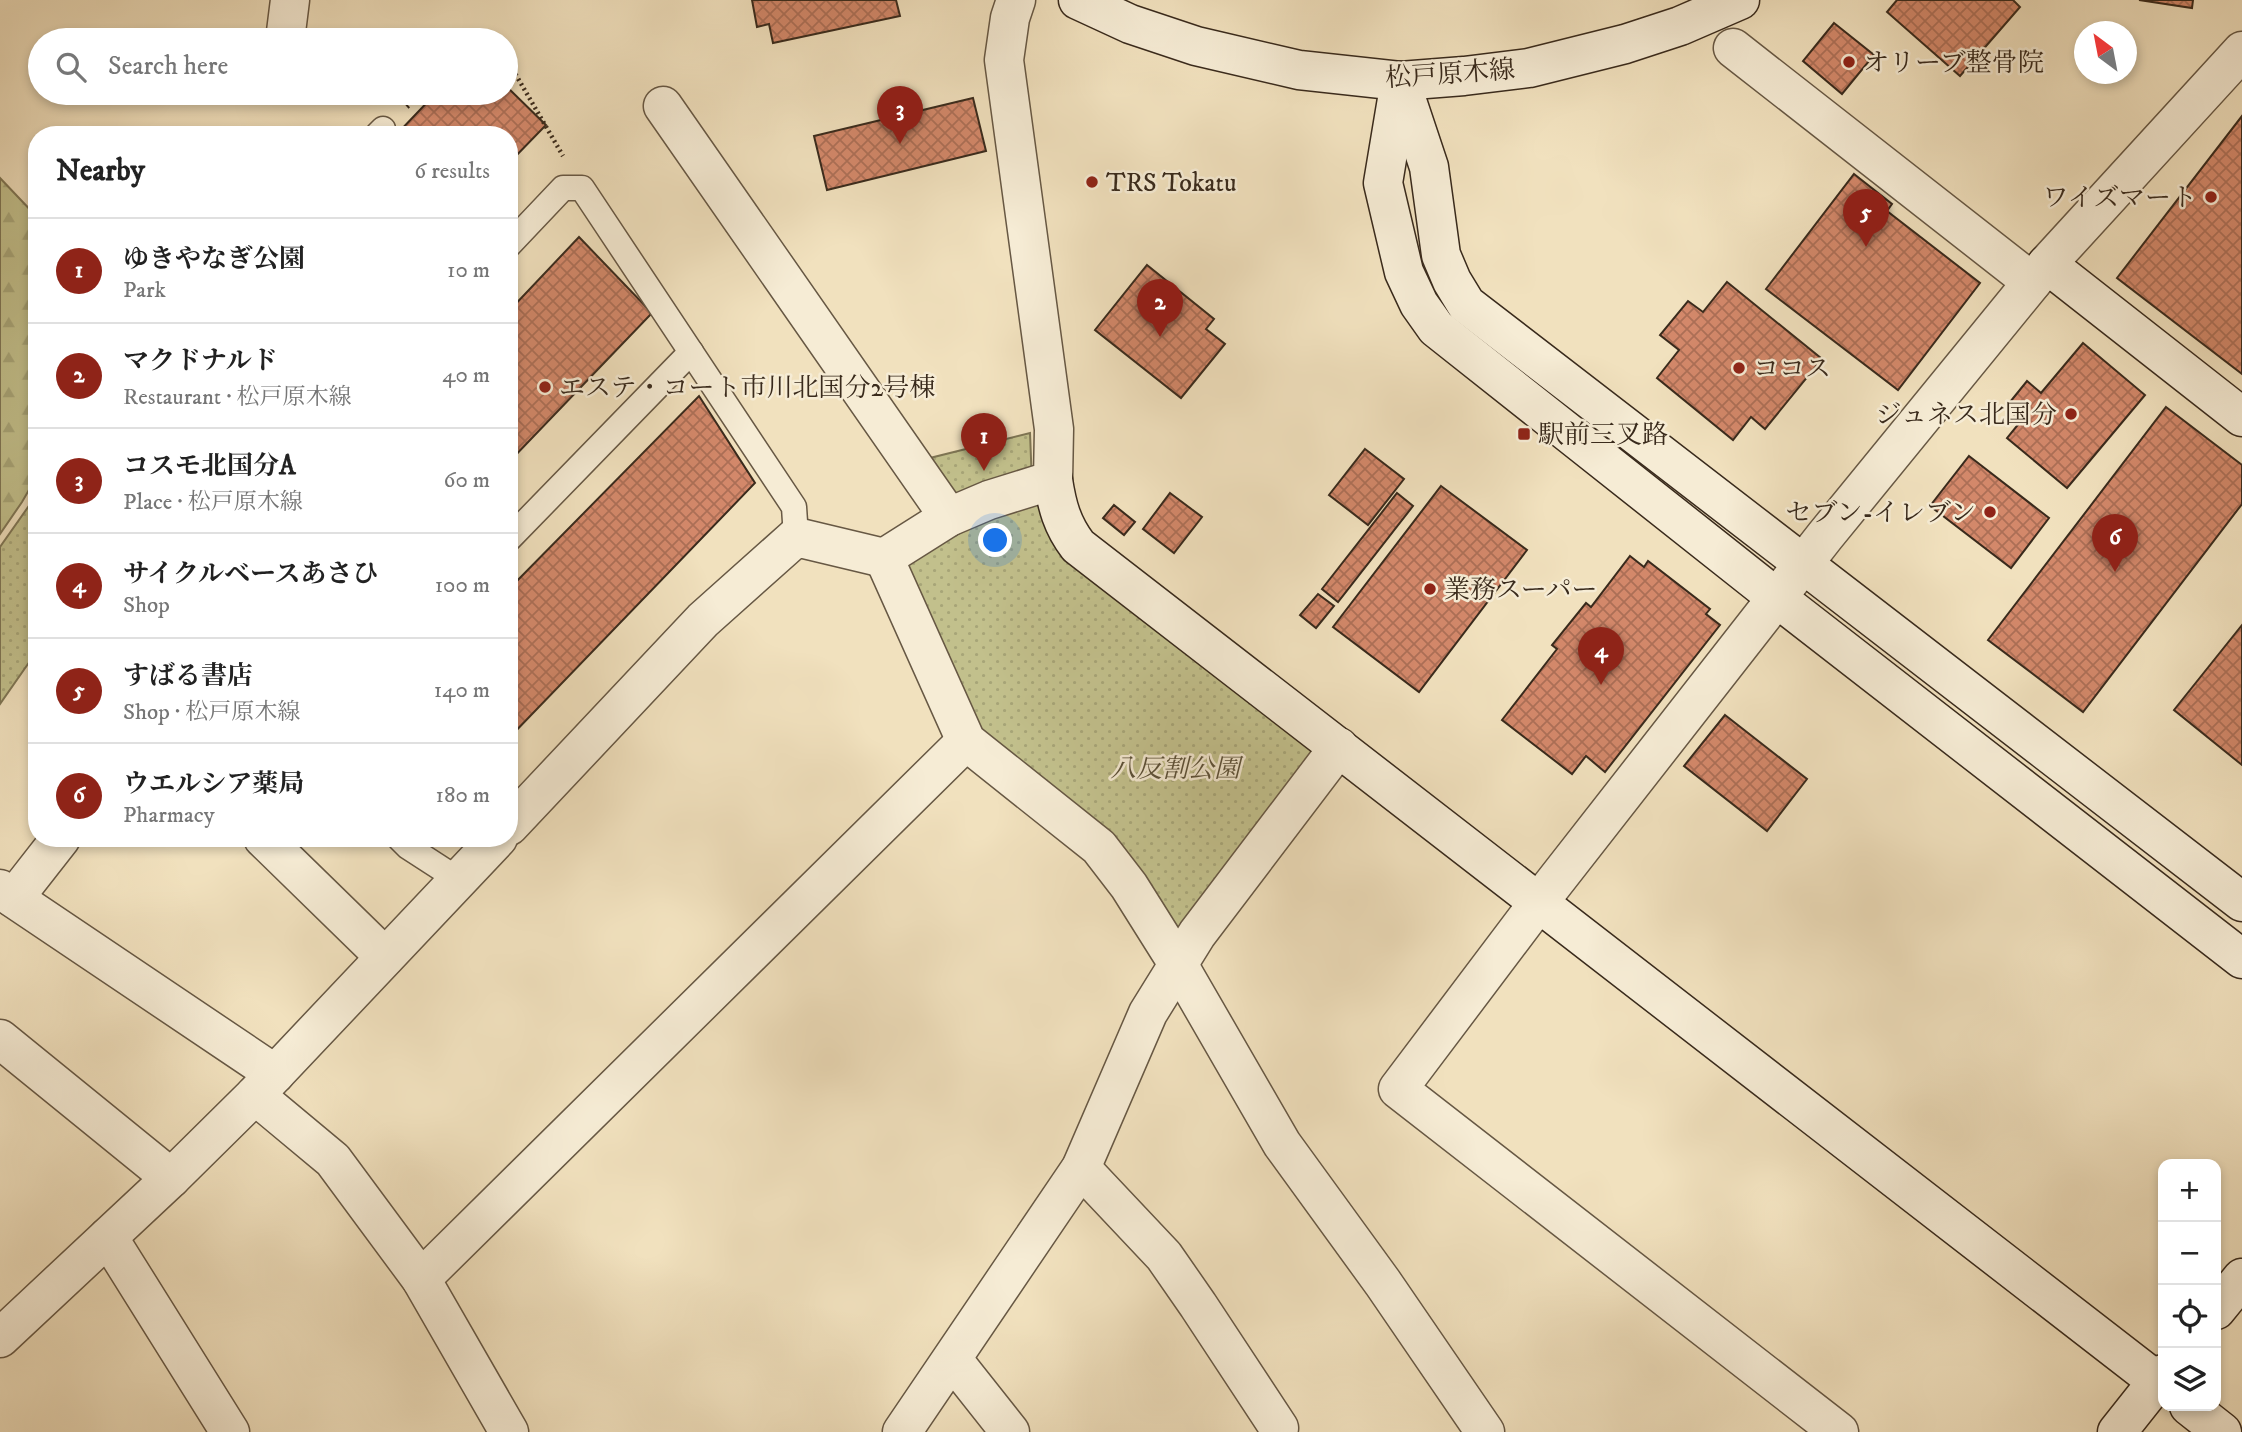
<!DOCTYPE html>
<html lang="en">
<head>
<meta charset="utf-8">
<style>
  :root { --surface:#fff; --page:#f2f2f2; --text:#222; --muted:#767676; --line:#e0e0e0; --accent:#8f2418 }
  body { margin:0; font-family:"IM FELL DW Pica","Noto Serif JP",serif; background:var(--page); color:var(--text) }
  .controls { position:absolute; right:21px; bottom:21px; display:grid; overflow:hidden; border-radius:14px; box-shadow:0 4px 10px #0003 }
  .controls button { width:63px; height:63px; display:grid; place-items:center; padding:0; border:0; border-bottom:2px solid var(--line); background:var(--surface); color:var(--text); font:35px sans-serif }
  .compass { position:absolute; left:2074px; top:21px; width:63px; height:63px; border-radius:50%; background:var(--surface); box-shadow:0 4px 10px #0003; rotate:328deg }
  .you { position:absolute; left:996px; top:541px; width:24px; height:24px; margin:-18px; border:5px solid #fff; border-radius:50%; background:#1a73e8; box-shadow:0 0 0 10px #1a73e833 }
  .badge { display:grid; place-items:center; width:46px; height:46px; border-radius:50%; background:var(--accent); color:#fff; font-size:23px; font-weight:700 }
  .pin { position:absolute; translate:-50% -58px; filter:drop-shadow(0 2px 4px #0008) }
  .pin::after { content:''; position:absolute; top:37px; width:24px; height:21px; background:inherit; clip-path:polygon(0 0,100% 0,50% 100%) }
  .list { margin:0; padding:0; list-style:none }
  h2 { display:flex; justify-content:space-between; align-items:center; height:91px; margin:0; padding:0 28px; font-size:30px }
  h2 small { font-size:23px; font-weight:400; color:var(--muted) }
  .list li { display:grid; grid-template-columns:46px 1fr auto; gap:21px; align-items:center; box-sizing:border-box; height:105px; padding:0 28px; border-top:2px solid var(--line) }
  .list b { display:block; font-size:26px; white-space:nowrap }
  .list p { margin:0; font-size:23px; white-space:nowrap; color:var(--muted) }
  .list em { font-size:23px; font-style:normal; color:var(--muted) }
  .icon { flex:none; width:38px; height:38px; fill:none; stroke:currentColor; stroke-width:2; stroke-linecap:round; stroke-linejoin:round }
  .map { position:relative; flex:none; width:2242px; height:1432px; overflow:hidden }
  .search { position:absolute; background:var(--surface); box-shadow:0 4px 10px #0003; left:28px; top:28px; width:490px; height:77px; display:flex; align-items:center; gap:18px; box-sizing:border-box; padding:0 24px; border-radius:38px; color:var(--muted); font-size:26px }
  .panel { position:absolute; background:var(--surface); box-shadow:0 4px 10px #0003; left:28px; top:126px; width:490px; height:721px; border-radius:28px }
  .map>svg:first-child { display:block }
  .forest { fill:url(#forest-firs); stroke:#7e7554; stroke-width:2 }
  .park { fill:url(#park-dots); stroke:#7e7554; stroke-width:2 }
  .building { fill:url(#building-cross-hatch); stroke:#392a1c; stroke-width:2 }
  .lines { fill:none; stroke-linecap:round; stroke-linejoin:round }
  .lane-casing { stroke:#675844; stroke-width:27 }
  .street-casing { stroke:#675844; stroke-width:41 }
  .secondary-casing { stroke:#392a1c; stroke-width:41 }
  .path { stroke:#392a1c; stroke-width:4.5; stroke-dasharray:2 3.5; stroke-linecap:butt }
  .lane { stroke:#f6ecd5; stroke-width:24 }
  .street { stroke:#f6ecd5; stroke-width:38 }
  .secondary { stroke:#f6ecd5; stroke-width:38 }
  .poi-dot { fill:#8f2418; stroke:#f6ecd5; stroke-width:2.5 }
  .labels { text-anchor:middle; stroke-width:5; stroke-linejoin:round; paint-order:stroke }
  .poi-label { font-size:26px; fill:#392a1c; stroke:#f6ecd5; text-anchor:start }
  .street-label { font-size:26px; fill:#392a1c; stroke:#f6ecd5 }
  .park-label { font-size:26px; font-style:italic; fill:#5b5038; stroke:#f6ecd5 }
</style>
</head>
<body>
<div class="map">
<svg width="2242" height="1432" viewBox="0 0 2242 1432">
  <defs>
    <pattern id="forest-firs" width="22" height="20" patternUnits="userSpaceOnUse" patternTransform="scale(1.75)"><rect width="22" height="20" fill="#c2c08c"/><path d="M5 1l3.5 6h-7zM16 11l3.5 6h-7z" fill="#a7a578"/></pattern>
    <pattern id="park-dots" width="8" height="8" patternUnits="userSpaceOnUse" patternTransform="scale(1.75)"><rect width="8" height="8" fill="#c2c08c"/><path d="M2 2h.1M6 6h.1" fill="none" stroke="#a7a578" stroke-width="1.8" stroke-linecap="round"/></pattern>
    <pattern id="building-cross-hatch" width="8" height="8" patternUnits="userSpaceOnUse" patternTransform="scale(1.75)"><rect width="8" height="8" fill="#d3886a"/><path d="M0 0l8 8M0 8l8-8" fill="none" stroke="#ac6f56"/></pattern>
  </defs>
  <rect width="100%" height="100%" fill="#f1e1be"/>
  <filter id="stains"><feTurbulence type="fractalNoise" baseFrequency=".00286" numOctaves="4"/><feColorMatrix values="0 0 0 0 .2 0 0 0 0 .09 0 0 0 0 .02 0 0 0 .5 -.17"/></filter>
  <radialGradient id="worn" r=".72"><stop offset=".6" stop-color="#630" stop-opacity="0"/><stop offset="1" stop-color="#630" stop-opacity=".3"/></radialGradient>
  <!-- forest -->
  <path class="forest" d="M0 178 37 217V476L22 502 0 534Z"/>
  <!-- park -->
  <g class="park">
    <path d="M1030 433 1032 484 956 508 930 458Z"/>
    <path d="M1053 480 1056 503 1339 747 1178 964 1129 886 963 734 884 558Z"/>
    <path d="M33 500 37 504V651L0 704V547Z"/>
  </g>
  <!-- building -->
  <g class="building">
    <path d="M752 0H896L900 16 773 43 769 24 757 27Z"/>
    <path d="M1897 0H2013L2020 7 1960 76 1887 12Z"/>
    <path d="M2139 0H2193L2192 8Z"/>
    <path d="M1834 23 1874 55 1842 94 1803 61Z"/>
    <path d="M506 86 546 125 509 163V135H396L436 93H506Z"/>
    <path d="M973 98 986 151 827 190 814 136Z"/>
    <path d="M2242 116V374L2117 278Z"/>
    <path d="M1854 174 1892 204 1887 211 1980 283 1898 390 1766 289Z"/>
    <path d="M579 237 652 313 509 462V311Z"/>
    <path d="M1147 265 1214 319 1206 329 1225 344 1181 398 1095 330Z"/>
    <path d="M1727 282 1822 359 1765 429 1751 417 1733 440 1657 378 1679 350 1660 335 1688 301 1703 312Z"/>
    <path d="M2083 343 2145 395 2067 488 2007 438 2021 421 2006 407 2027 381 2041 393Z"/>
    <path d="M699 396 755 483 509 738V589Z"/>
    <path d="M2166 407 2242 465V504L2083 712 1988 640Z"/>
    <path d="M1365 449 1404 479 1368 525 1329 495Z"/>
    <path d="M1969 456 2049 518 2011 568 1930 506Z"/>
    <path d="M1441 486 1527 550 1419 692 1333 627Z"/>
    <path d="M1170 493 1202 517 1174 553 1143 529Z"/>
    <path d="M1397 493 1413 506 1338 602 1322 589Z"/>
    <path d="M1114 505 1135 522 1124 535 1103 518Z"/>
    <path d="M1630 556 1644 567 1648 561 1710 609 1706 614 1720 625 1605 772 1586 756 1572 774 1502 720 1557 649 1552 645 1586 603 1591 607Z"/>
    <path d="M1318 594 1334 606 1316 628 1300 615Z"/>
    <path d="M2242 625V765L2174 710Z"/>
    <path d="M1725 715 1807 779 1767 831 1684 766Z"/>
  </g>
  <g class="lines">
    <!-- lane casing -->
    <g class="lane-casing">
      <g id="lane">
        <path d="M377 135 383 129"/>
        <path d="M509 245 563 188H582L794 507 796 537"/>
        <path d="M509 539 691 352"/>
        <path d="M399 838 408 847 459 880"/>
      </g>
    </g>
    <!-- street casing -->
    <g class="street-casing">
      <g id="street">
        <path d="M1016 0 1010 18 1004 60 1054 429 1053 480 989 500 949 517 884 558 966 741 1099 847 1129 886 1178 964 1282 1144 1383 1283 1485 1432"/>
        <path d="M285 40 290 0"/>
        <path d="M1733 48 2032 282"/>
        <path d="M663 106 949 517"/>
        <path d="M509 826 703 620 796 537 884 558"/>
        <path d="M263 838 385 957"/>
        <path d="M0 889 275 1074"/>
        <path d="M14 898 61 838"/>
        <path d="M0 1039 171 1178"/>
        <path d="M255 1095 333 1160 421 1279 509 1432"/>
        <path d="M1081 1168 1164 1256 1198 1305 1279 1428"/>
        <path d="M108 1237 230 1432"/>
        <path d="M421 1279 966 741"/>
        <path d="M0 1338 171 1178 255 1095 498 838"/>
        <path d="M953 1360 1010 1432"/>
        <path d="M902 1432 1081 1168 1148 1013 1197 934 1339 747"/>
        <path d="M1839 1432 1398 1089 1539 902 1825 536 2047 264 2242 51"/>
      </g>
    </g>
    <!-- secondary casing -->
    <g class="secondary-casing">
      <g id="secondary">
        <path d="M1078 0 1130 24 1196 46 1299 70 1400 81 1464 76 1529 68 1625 44 1680 26 1740 0"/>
        <path d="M1400 81 1383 183 1404 272 1419 304 1436 328 1777 598 2242 959"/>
        <path d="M1402 86 1429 167 1441 255 1452 281 1466 304 2242 902"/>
        <path d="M2047 264 2242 417"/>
        <path d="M1053 480C1057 506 1062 525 1078 546L2163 1386"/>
        <path d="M2216 1310 2242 1278"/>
        <path d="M2189 1406 2222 1432"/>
        <path d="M2117 1432 2163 1374"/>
      </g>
    </g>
    <!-- path -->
    <g class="path">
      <path d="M506 61 509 63 563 156"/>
      <path d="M407 107 422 93"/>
    </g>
    <!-- lane -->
    <use href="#lane" class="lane"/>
    <!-- street -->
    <use href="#street" class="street"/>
    <!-- secondary -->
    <use href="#secondary" class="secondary"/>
  </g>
  <!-- markers -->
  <g class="poi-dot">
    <circle cx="1849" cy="62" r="7"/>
    <circle cx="1092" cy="182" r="7"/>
    <circle cx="2211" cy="197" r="7"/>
    <circle cx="1739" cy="368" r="7"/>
    <circle cx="545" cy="387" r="7"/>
    <circle cx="2071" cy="414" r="7"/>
    <rect x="1517" y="427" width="14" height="14" rx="3.5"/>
    <circle cx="1990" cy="512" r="7"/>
    <circle cx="1430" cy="589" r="7"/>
  </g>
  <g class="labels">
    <!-- poi labels -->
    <g class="poi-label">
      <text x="1863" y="71">オリーブ整骨院</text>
      <text x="1106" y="191">TRS Tokatu</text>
      <text x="2197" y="206" text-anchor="end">ワイズマート</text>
      <text x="1753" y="377">ココス</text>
      <text x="559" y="396">エステ・コート市川北国分2号棟</text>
      <text x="2057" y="423" text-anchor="end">ジュネス北国分</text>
      <text x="1538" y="443">駅前三叉路</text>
      <text x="1976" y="521" text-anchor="end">セブン-イレブン</text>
      <text x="1444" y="598">業務スーパー</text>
    </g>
    <!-- street labels -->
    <g class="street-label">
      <text transform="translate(1450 73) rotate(-4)" y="9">松戸原木線</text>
    </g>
    <!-- park labels -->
    <g class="park-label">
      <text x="1175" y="777">八反割公園</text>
    </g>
  </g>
  <rect width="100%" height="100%" filter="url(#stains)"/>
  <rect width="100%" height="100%" fill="url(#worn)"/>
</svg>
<div class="controls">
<button>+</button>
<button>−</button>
<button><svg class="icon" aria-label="locate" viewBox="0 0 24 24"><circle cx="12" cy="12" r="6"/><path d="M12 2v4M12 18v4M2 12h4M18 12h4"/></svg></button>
<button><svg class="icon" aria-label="layers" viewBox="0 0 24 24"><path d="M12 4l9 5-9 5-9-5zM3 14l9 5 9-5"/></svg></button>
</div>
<svg class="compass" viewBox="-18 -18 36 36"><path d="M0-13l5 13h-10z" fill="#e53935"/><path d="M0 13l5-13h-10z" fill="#767676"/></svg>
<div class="you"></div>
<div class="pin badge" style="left:984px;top:471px">1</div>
<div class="pin badge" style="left:1160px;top:337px">2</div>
<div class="pin badge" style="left:900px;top:144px">3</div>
<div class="pin badge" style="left:1601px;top:685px">4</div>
<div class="pin badge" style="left:1866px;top:247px">5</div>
<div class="pin badge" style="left:2115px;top:572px">6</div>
<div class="search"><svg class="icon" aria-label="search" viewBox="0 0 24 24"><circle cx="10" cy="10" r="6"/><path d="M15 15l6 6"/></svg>Search here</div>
<section class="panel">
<h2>Nearby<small>6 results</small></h2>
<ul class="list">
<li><span class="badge">1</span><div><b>ゆきやなぎ公園</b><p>Park</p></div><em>10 m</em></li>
<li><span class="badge">2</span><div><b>マクドナルド</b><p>Restaurant · 松戸原木線</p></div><em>40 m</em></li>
<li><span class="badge">3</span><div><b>コスモ北国分A</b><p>Place · 松戸原木線</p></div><em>60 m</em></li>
<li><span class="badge">4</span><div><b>サイクルベースあさひ</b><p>Shop</p></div><em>100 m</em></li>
<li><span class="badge">5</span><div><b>すばる書店</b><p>Shop · 松戸原木線</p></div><em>140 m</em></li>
<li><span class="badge">6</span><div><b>ウエルシア薬局</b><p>Pharmacy</p></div><em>180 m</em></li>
</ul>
</section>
</div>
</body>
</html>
